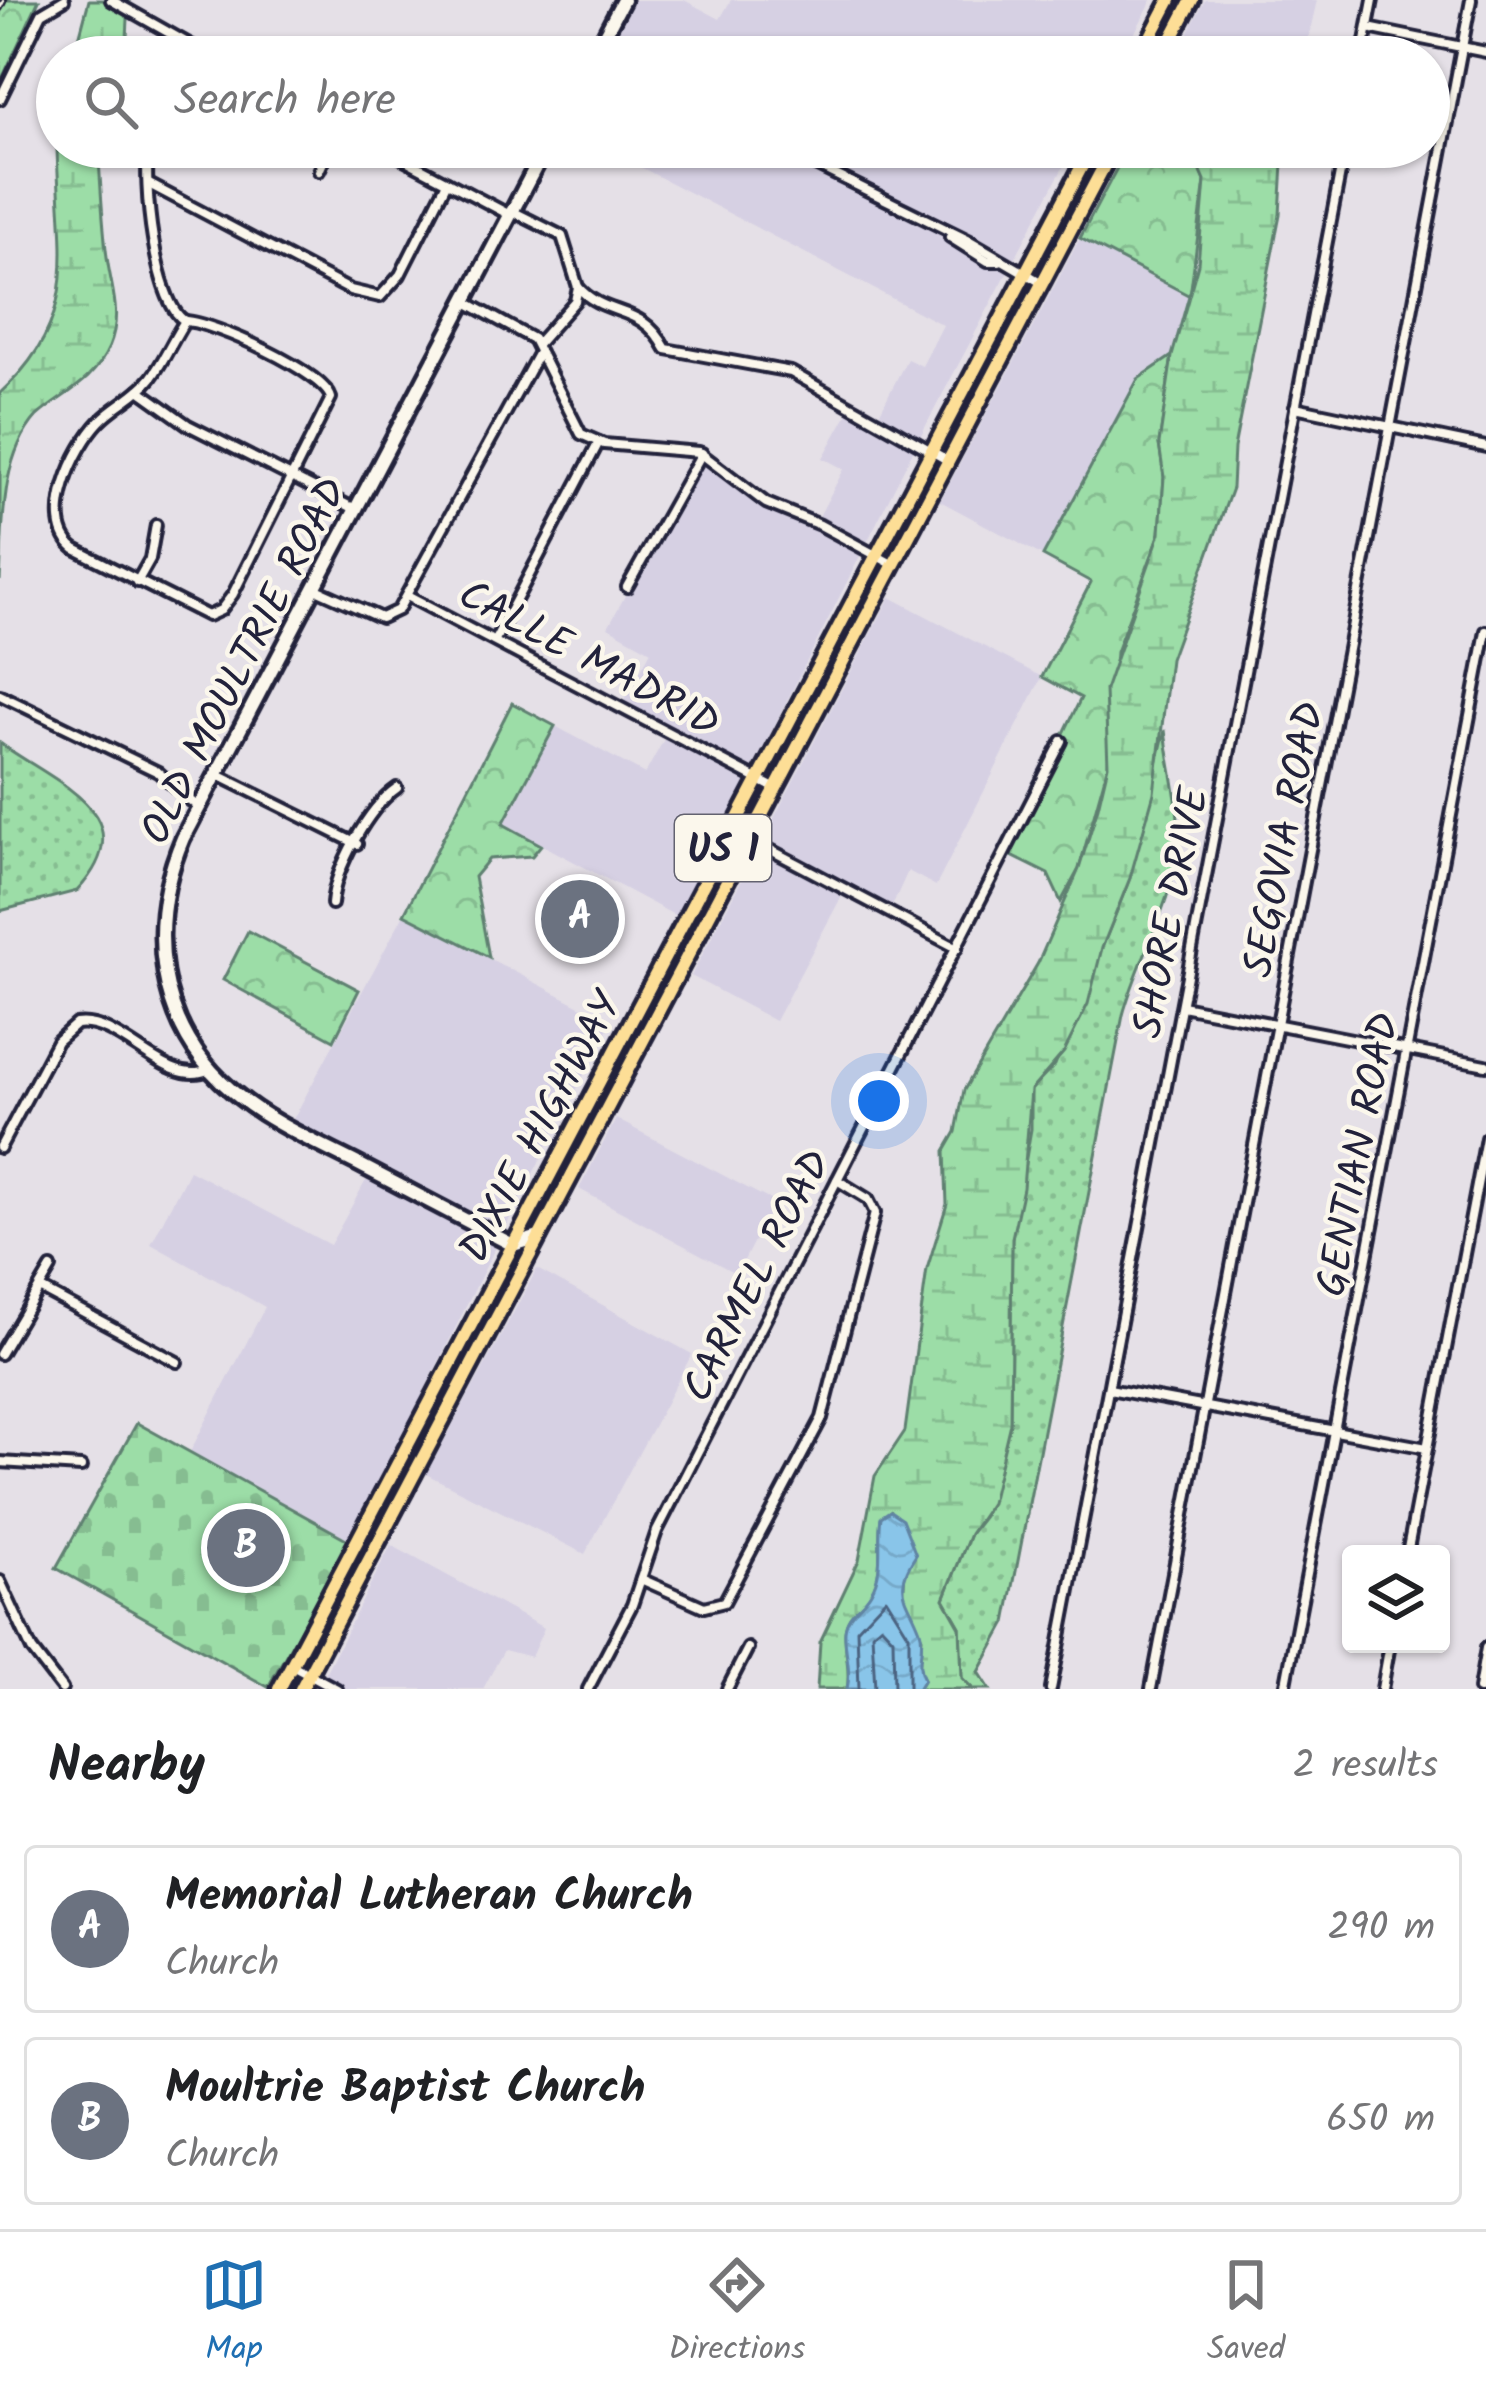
<!DOCTYPE html>
<html lang="en">
<head>
<meta charset="utf-8">
<style>
  :root { --surface:#fff; --page:#f2f2f2; --text:#202124; --muted:#757577; --line:#e0e0e0; --accent:#1f6fb2 }
  body { margin:0; font-family:Kalam,sans-serif; background:var(--page); color:var(--text) }
  .controls { position:absolute; right:36px; bottom:36px; display:grid; overflow:hidden; border-radius:12px; box-shadow:0 3px 9px #0004 }
  .controls button { width:108px; height:108px; display:grid; place-items:center; padding:0; border:0; border-bottom:3px solid var(--line); background:var(--surface); color:var(--text); font:60px sans-serif }
  .you { position:absolute; left:879px; top:1101px; width:42px; height:42px; margin:-30px; border:9px solid #fff; border-radius:50%; background:#1a73e8; box-shadow:0 0 0 18px #1a73e833 }
  .badge { display:grid; place-items:center; width:78px; height:78px; border-radius:50%; background:var(--accent); color:#fff; font-size:39px; font-weight:700 }
  .pin { position:absolute; translate:-50% -50%; border:6px solid #fff; box-shadow:0 3px 12px #0006 }
  .list { margin:0; padding:0; list-style:none }
  h2 { display:flex; justify-content:space-between; align-items:center; height:156px; margin:0; padding:0 48px; font-size:51px }
  h2 small { font-size:39px; font-weight:400; color:var(--muted) }
  .list li { display:grid; grid-template-columns:78px 1fr auto; gap:36px; align-items:center; box-sizing:border-box; height:168px; margin:0 24px 24px; padding:0 24px; border:3px solid var(--line); border-radius:12px }
  .list b { display:block; font-size:45px; white-space:nowrap }
  .list p { margin:0; font-size:39px; white-space:nowrap; color:var(--muted) }
  .list em { font-size:39px; font-style:normal; color:var(--muted) }
  .icon { flex:none; width:66px; height:66px; fill:none; stroke:currentColor; stroke-width:2; stroke-linecap:round; stroke-linejoin:round }
  .map { position:relative; flex:none; width:1486px; height:1689px; overflow:hidden }
  .search { position:absolute; background:var(--surface); box-shadow:0 3px 9px #0004; left:36px; right:36px; top:36px; height:132px; display:flex; align-items:center; gap:30px; box-sizing:border-box; padding:0 42px; border-radius:66px; color:var(--muted); font-size:45px }
  .sheet { height:540px; background:var(--surface) }
  nav { display:flex; justify-content:space-around; align-items:center; box-sizing:border-box; height:168px; border-top:3px solid var(--line); background:var(--surface); font-size:33px; color:var(--muted) }
  nav a { display:grid; justify-items:center; gap:6px }
  nav .on { color:var(--accent) }
  .map>svg:first-child { display:block }
  .built { fill:#d6d0e3 }
  .grass { fill:url(#grass-dots); stroke:#5f8071; stroke-width:3 }
  .forest { fill:url(#forest-crowns); stroke:#5f8071; stroke-width:3 }
  .wetland { fill:url(#wetland-marsh); stroke:#5f8071; stroke-width:3 }
  .cemetery { fill:url(#cemetery-stones); stroke:#5f8071; stroke-width:3 }
  .water { fill:url(#water-waves); stroke:#6084a3; stroke-width:3 }
  .lines { fill:none; stroke-linecap:round; stroke-linejoin:round }
  .shore { stroke:#4b6381; stroke-width:3 }
  .minor-casing { stroke:#22223b; stroke-width:16 }
  .secondary-casing { stroke:#22223b; stroke-width:21 }
  .primary-casing { stroke:#22223b; stroke-width:21 }
  .minor { stroke:#fbf7ec; stroke-width:8 }
  .secondary { stroke:#fbf7ec; stroke-width:12 }
  .primary { stroke:#fdde96; stroke-width:12 }
  .rail-casing { stroke:#22223b; stroke-width:8 }
  .rail { stroke:#fbf7ec; stroke-width:3; stroke-dasharray:9; stroke-linecap:butt }
  .labels { text-anchor:middle; stroke-width:9; stroke-linejoin:round; paint-order:stroke }
  .shield { fill:#fbf7ec; stroke:#636270; stroke-width:3 }
  .shield-label { font-size:39px; font-weight:bold; fill:#22223b }
  .street-label { font-size:42px; fill:#22223b; stroke:#fbf7ec }
</style>
</head>
<body>
<div class="map">
<svg width="1486" height="1689" viewBox="0 0 1486 1689">
  <defs>
    <pattern id="grass-dots" width="8" height="8" patternUnits="userSpaceOnUse" patternTransform="scale(3)"><rect width="8" height="8" fill="#9cdda7"/><path d="M2 2h.1M6 6h.1" fill="none" stroke="#86bd91" stroke-width="1.8" stroke-linecap="round"/></pattern>
    <pattern id="forest-crowns" width="20" height="18" patternUnits="userSpaceOnUse" patternTransform="scale(3)"><rect width="20" height="18" fill="#9cdda7"/><path d="M2 6a3 3 0 1 1 6 0M12 15a3 3 0 1 1 6 0" fill="none" stroke="#86bd91"/></pattern>
    <pattern id="wetland-marsh" width="20" height="14" patternUnits="userSpaceOnUse" patternTransform="scale(3)"><rect width="20" height="14" fill="#9cdda7"/><path d="M1 5h8M5 5V1M11 12h8M15 12V8" fill="none" stroke="#86bd91"/></pattern>
    <pattern id="cemetery-stones" width="16" height="16" patternUnits="userSpaceOnUse" patternTransform="scale(3)"><rect width="16" height="16" fill="#9cdda7"/><path d="M2 7V4a2 2 0 0 1 4 0v3zM10 15v-3a2 2 0 0 1 4 0v3z" fill="#86bd91"/></pattern>
    <pattern id="water-waves" width="16" height="10" patternUnits="userSpaceOnUse" patternTransform="scale(3)"><rect width="16" height="10" fill="#89c5e9"/><path d="M0 5q4-4 8 0t8 0" fill="none" stroke="#76a9c9"/></pattern>
  </defs>
  <rect width="100%" height="100%" fill="#e5e0e7"/>
  <filter id="ink" filterUnits="userSpaceOnUse"><feTurbulence type="fractalNoise" baseFrequency=".00833" numOctaves="2"/><feDisplacementMap in="SourceGraphic" scale="24" xChannelSelector="R" yChannelSelector="G"/><feConvolveMatrix kernelMatrix="1 2 1 2 8 2 1 2 1" color-interpolation-filters="sRGB"/></filter>
  <g filter="url(#ink)">
    <!-- built -->
    <g class="built">
      <path d="M627 0H684L720 19 731 0H1152L1122 57H598Z"/>
      <path d="M1205 0H1317L1304 57H1225L1186 37Z"/>
      <path d="M602 147H1074L922 433 678 917 503 824 555 726 645 774 668 732 622 705 651 651 608 627 701 456 766 505 815 524 844 469 823 458 853 404 878 416 907 359 922 366 943 325Z"/>
      <path d="M1080 238 1190 296 1172 356 1138 379 1043 556 940 501Z"/>
      <path d="M890 597 1042 677 936 886 908 871 889 913 845 890 775 1021 691 976Z"/>
      <path d="M404 914 611 1022 502 1234 291 1123Z"/>
      <path d="M616 1119 774 1202 737 1274 579 1189Z"/>
      <path d="M189 1170 330 1245 369 1175 498 1242 350 1541 190 1452 265 1307 151 1244Z"/>
      <path d="M537 1269 692 1354 585 1554 426 1474Z"/>
      <path d="M391 1545 544 1628 531 1657 504 1650 483 1689H317Z"/>
    </g>
    <!-- grass -->
    <g class="grass">
      <path d="M1165 730C1169 766 1181 808 1178 844 1174 901 1138 959 1123 1015L1006 1623 979 1672 990 1689H973L962 1678 960 1627 944 1599 970 1534 984 1516 1010 1423 1012 1238 1031 1129V1090L1055 1065 1130 878Z"/>
      <path d="M0 743C56 784 148 814 77 891L0 911Z"/>
    </g>
    <!-- forest -->
    <g class="forest">
      <path d="M0 0H39L0 83Z"/>
      <path d="M1128 147 1193 151 1205 181 1190 296 1080 238Z"/>
      <path d="M1172 356 1159 444 1164 477 1160 533 1116 652 1108 765 1079 869 1061 902 1048 874 1006 853 1081 698 1042 677 1091 582 1043 556 1138 379Z"/>
      <path d="M512 703 555 726 503 824 541 845 532 856 489 859 474 877 489 957 404 914Z"/>
      <path d="M248 931 359 990 334 1040 223 980Z"/>
    </g>
    <!-- wetland -->
    <g class="wetland">
      <path d="M89 0H129L126 57H74Z"/>
      <path d="M57 147H98C101 183 102 221 107 257 111 289 123 314 109 347 94 382 64 393 37 416 0 457 3 526 0 581V393C84 318 59 247 57 147Z"/>
      <path d="M1190 147H1284L1280 214 1234 448 1232 488 1170 659 1154 793 1130 878 1102 948 1088 1004 1064 1052 1031 1090 1023 1188 1012 1238 1010 1423 991 1503 970 1534 944 1599 960 1627 962 1678 973 1689H918L924 1679 919 1670 922 1637 903 1600 905 1572 890 1511 881 1518C877 1543 885 1569 871 1593 862 1608 847 1612 845 1631 844 1652 851 1668 847 1689H817L820 1642 859 1560 875 1476 905 1431 927 1269 947 1204 945 1151 956 1132 964 1090 1038 963 1079 869 1098 807 1108 765 1105 690 1160 533 1164 477 1159 444 1172 356 1198 264 1205 181Z"/>
    </g>
    <!-- cemetery -->
    <path class="cemetery" d="M137 1423 350 1541 268 1687 56 1568Z"/>
    <!-- water -->
    <path class="water" d="M890 1511 902 1519 916 1555C892 1591 908 1597 920 1630 926 1647 914 1662 924 1679L918 1689H847C852 1668 844 1652 845 1631 847 1612 862 1608 871 1592 885 1569 877 1542 881 1517Z"/>
    <g class="lines">
      <!-- shore -->
      <g class="shore">
        <path d="M859 1689 857 1629 886 1598 909 1635V1689"/>
        <path d="M875 1689 872 1633 881 1625 893 1638 894 1689"/>
      </g>
      <!-- minor casing -->
      <g class="minor-casing">
        <g id="minor">
          <path d="M111 0 212 57"/>
          <path d="M1368 28 1486 52"/>
          <path d="M1362 57 1373 0"/>
          <path d="M0 99 42 13 64 0"/>
          <path d="M149 147C142 180 155 304 185 321"/>
          <path d="M381 147 510 215"/>
          <path d="M779 147 970 241 1042 283"/>
          <path d="M319 171 330 147"/>
          <path d="M149 184 350 290 380 297 400 275 447 182"/>
          <path d="M512 211 562 236 578 287 575 301 537 344"/>
          <path d="M950 237 988 261H999"/>
          <path d="M578 287C606 319 641 302 666 349L791 372 949 461"/>
          <path d="M466 302 533 339 581 434 604 444 699 452 766 503 820 525 892 564"/>
          <path d="M185 321C213 322 324 372 331 398L233 594 221 610 208 616 75 549C39 521 75 447 100 421 115 405 137 396 151 378 164 361 173 339 185 321Z"/>
          <path d="M139 390 188 425 355 509"/>
          <path d="M1295 407 1486 447"/>
          <path d="M137 582 150 559 156 525"/>
          <path d="M627 587 702 453"/>
          <path d="M314 588 381 618 398 610 538 354"/>
          <path d="M407 596 776 789"/>
          <path d="M495 640 599 442"/>
          <path d="M0 695 158 772 199 808"/>
          <path d="M218 775 357 844"/>
          <path d="M750 839 957 948"/>
          <path d="M332 904C335 868 368 808 397 788"/>
          <path d="M1182 1006 1486 1065"/>
          <path d="M0 1148 57 1041 76 1024C122 1017 166 1091 210 1069"/>
          <path d="M41 1289 177 1362"/>
          <path d="M0 1354 51 1268"/>
          <path d="M1109 1389 1427 1448"/>
          <path d="M0 1462 81 1467"/>
          <path d="M1407 1554 1486 1138"/>
          <path d="M641 1579 704 1607 724 1602 822 1418 875 1213 868 1199 837 1180"/>
          <path d="M0 1581 32 1650 62 1689"/>
          <path d="M292 1665 337 1689"/>
          <path d="M588 1689 632 1605 657 1531 1062 741"/>
          <path d="M727 1689 748 1648"/>
          <path d="M1051 1689 1345 147"/>
          <path d="M1151 1689 1471 0"/>
          <path d="M1285 1689 1486 631"/>
          <path d="M1382 1689 1390 1644"/>
          <path d="M1479 1689 1486 1648"/>
        </g>
      </g>
      <!-- secondary casing -->
      <g class="secondary-casing">
        <g id="secondary">
          <path d="M593 57 623 0"/>
          <path d="M539 1237 513 1245C462 1218 410 1191 358 1164 315 1142 268 1122 231 1090 156 1026 146 925 183 838L546 147"/>
        </g>
      </g>
      <!-- primary casing -->
      <g class="primary-casing">
        <g id="primary">
          <path d="M1140 57 1170 0"/>
          <path d="M1162 57 1192 0"/>
          <path d="M279 1689 1092 147"/>
          <path d="M301 1689 1114 147"/>
        </g>
      </g>
      <!-- minor -->
      <use href="#minor" class="minor"/>
      <!-- secondary -->
      <use href="#secondary" class="secondary"/>
      <!-- primary -->
      <use href="#primary" class="primary"/>
      <!-- rail casing -->
      <g class="rail-casing">
        <path id="rail" d="M0 8 4 0"/>
      </g>
      <!-- rail -->
      <use href="#rail" class="rail"/>
    </g>
  </g>
  <g class="labels">
    <!-- shield labels -->
    <rect class="shield" x="675" y="815" width="96" height="66" rx="9"/>
    <g class="shield-label">
      <text x="723" y="862">US 1</text>
    </g>
    <!-- street labels -->
    <g class="street-label">
      <text transform="translate(590 657) rotate(28)" y="15">CALLE MADRID</text>
      <text transform="translate(242 660) rotate(-63)" y="15">OLD MOULTRIE ROAD</text>
      <text transform="translate(1282 839) rotate(-79)" y="15">SEGOVIA ROAD</text>
      <text transform="translate(1169 912) rotate(-79)" y="15">SHORE DRIVE</text>
      <text transform="translate(539 1126) rotate(-62)" y="15">DIXIE HIGHWAY</text>
      <text transform="translate(1356 1154) rotate(-79)" y="15">GENTIAN ROAD</text>
      <text transform="translate(755 1275) rotate(-63)" y="15">CARMEL ROAD</text>
    </g>
  </g>
</svg>
<div class="controls">
<button><svg class="icon" aria-label="layers" viewBox="0 0 24 24"><path d="M12 4l9 5-9 5-9-5zM3 14l9 5 9-5"/></svg></button>
</div>
<div class="you"></div>
<div class="pin badge" style="left:580px;top:919px;background:#6b7280">A</div>
<div class="pin badge" style="left:246px;top:1548px;background:#6b7280">B</div>
<div class="search"><svg class="icon" aria-label="search" viewBox="0 0 24 24"><circle cx="10" cy="10" r="6"/><path d="M15 15l6 6"/></svg>Search here</div>
</div>
<section class="sheet">
<h2>Nearby<small>2 results</small></h2>
<ul class="list">
<li><span class="badge" style="background:#6b7280">A</span><div><b>Memorial Lutheran Church</b><p>Church</p></div><em>290 m</em></li>
<li><span class="badge" style="background:#6b7280">B</span><div><b>Moultrie Baptist Church</b><p>Church</p></div><em>650 m</em></li>
</ul>
</section>
<nav>
<a class="on"><svg class="icon" aria-label="map" viewBox="0 0 24 24"><path d="M3 6l6-2 6 2 6-2v14l-6 2-6-2-6 2zM9 4v14M15 6v14"/></svg>Map</a>
<a><svg class="icon" aria-label="directions" viewBox="0 0 24 24"><path d="M12 3l9 9-9 9-9-9zM9 14v-3h6M13 9l2 2-2 2"/></svg>Directions</a>
<a><svg class="icon" aria-label="saved" viewBox="0 0 24 24"><path d="M7 4h10v16l-5-4-5 4z"/></svg>Saved</a>
</nav>
</body>
</html>
